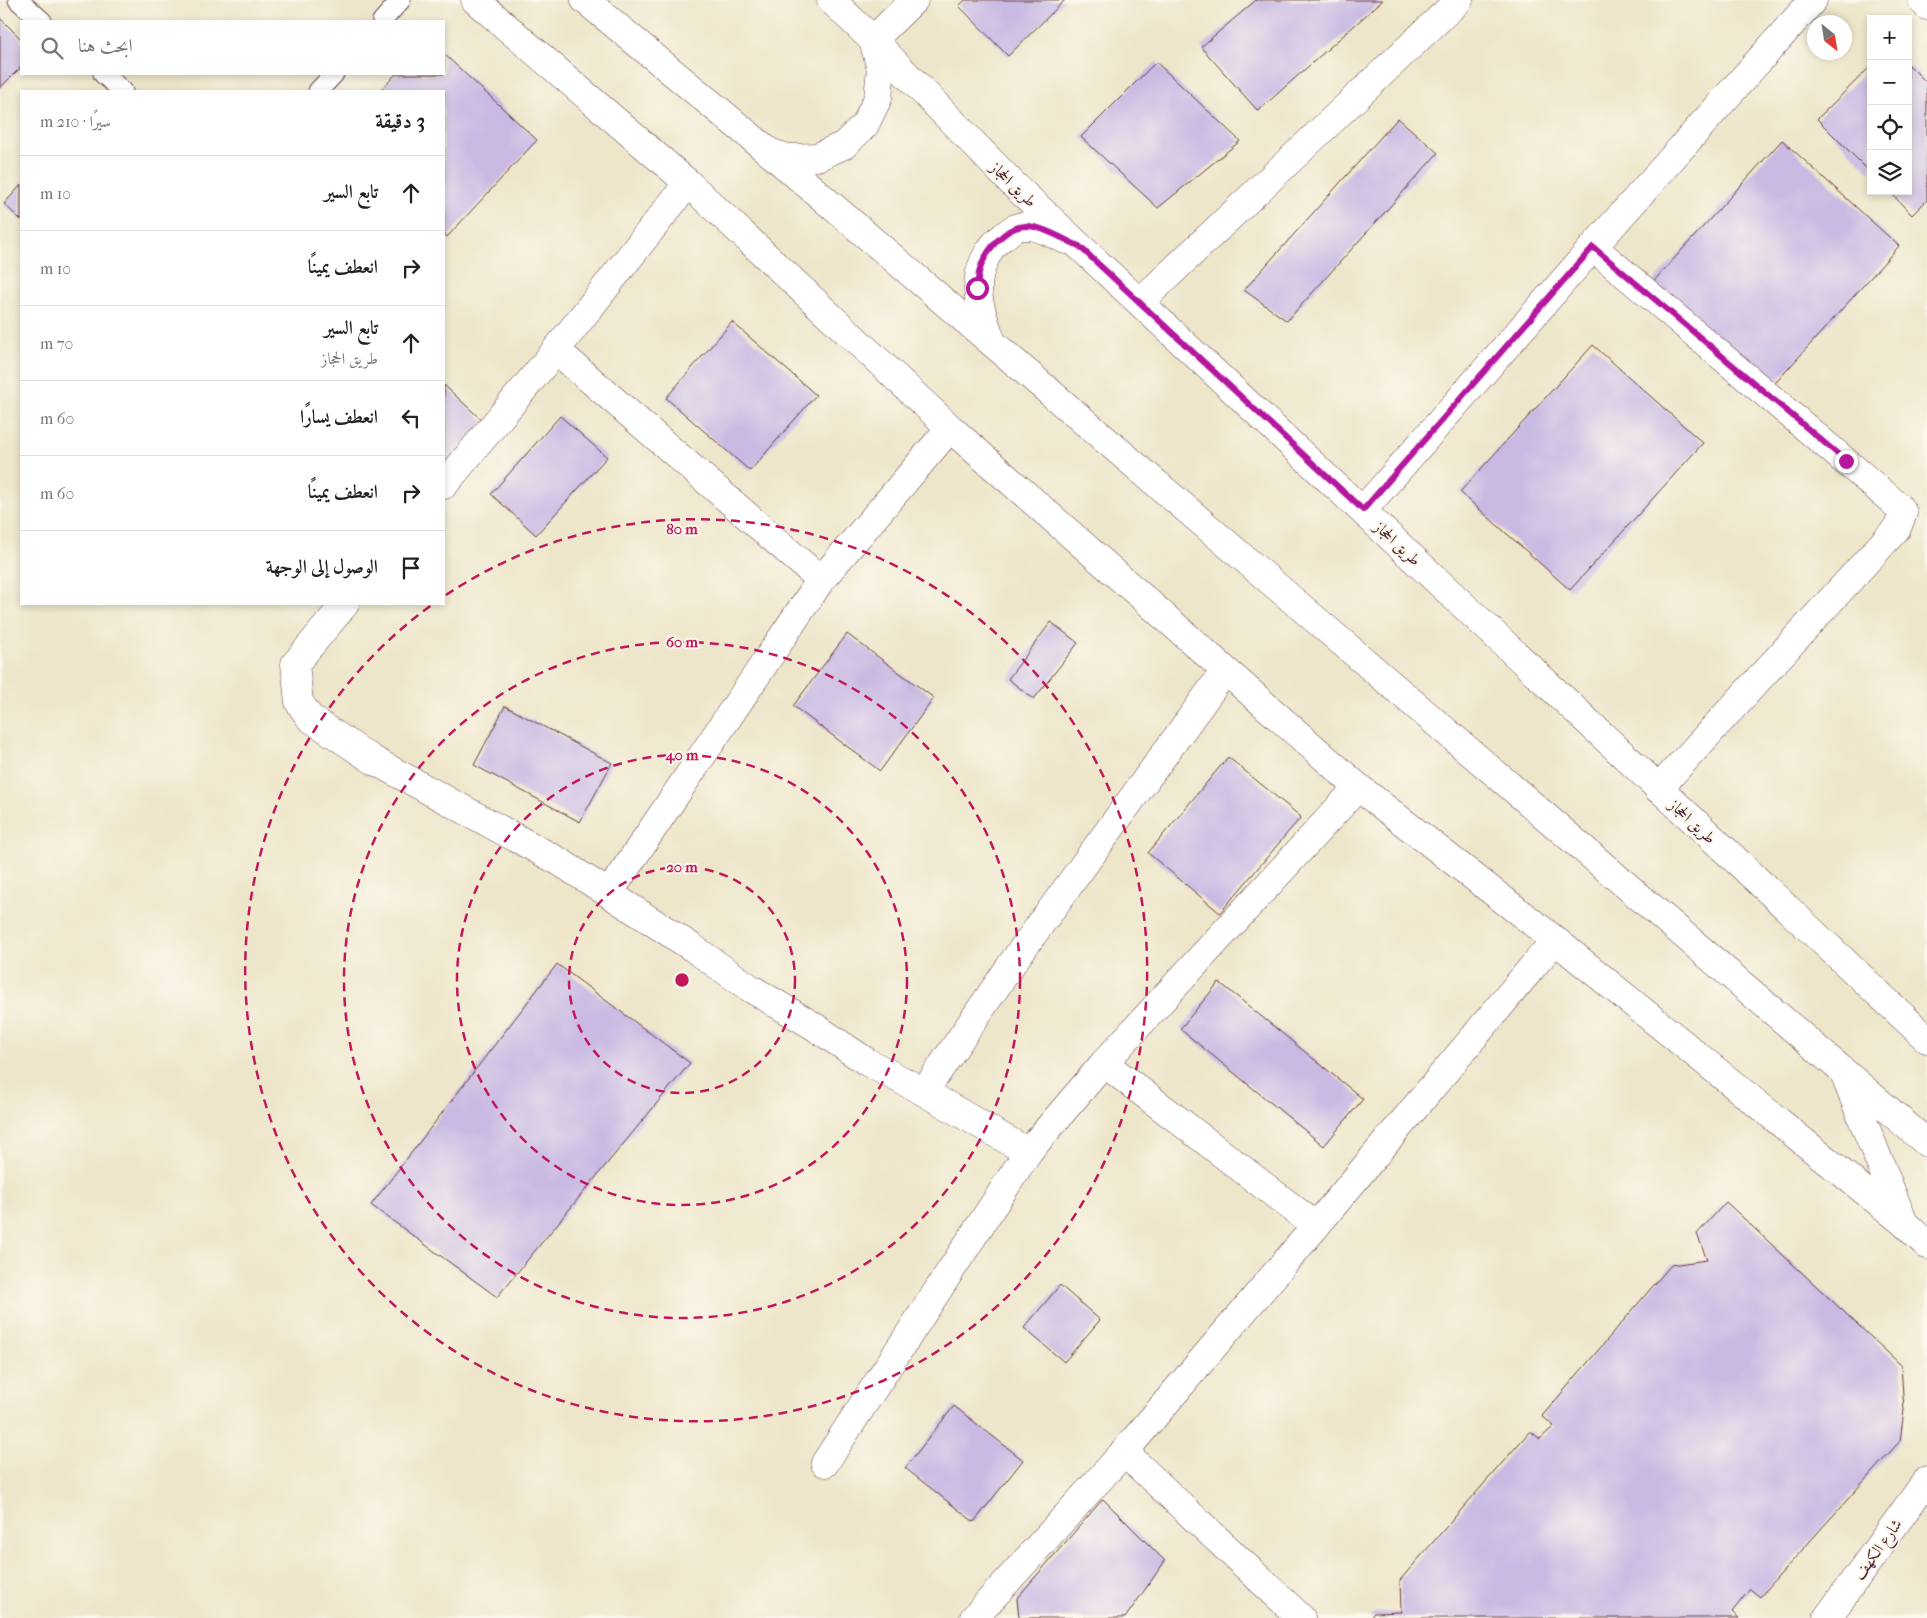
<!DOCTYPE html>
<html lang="ar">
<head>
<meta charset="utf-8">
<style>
  :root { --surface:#fff; --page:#f6f6f6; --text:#222; --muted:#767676; --line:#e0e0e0 }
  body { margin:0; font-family:"IM FELL French Canon",Amiri,serif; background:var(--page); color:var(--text); direction:rtl }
  .controls { position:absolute; right:15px; top:15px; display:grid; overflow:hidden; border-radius:0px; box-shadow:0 2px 8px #0003 }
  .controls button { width:45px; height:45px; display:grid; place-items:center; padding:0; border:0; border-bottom:1px solid var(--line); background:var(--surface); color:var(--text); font:25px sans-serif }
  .compass { position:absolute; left:1807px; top:15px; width:45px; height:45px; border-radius:50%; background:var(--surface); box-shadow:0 2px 8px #0003; rotate:150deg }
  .stop { position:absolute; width:15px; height:15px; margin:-11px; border:4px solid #b5179e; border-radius:50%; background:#fff }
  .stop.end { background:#b5179e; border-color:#fff; box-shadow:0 1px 5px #0008 }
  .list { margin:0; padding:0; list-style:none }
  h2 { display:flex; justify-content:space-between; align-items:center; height:65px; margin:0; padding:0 20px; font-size:21px }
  h2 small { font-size:16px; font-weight:400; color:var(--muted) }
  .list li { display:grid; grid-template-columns:32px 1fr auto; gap:15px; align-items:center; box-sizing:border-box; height:75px; padding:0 20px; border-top:1px solid var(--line) }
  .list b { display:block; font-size:19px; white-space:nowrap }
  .list p { margin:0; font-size:16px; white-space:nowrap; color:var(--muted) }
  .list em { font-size:16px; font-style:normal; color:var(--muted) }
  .icon { flex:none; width:28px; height:28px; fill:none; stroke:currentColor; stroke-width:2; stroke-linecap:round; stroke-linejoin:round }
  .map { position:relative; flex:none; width:1927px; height:1618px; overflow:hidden; direction:ltr }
  .search { position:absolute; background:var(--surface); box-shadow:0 2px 8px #0003; left:20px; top:20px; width:425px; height:55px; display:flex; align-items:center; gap:12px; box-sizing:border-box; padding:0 18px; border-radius:0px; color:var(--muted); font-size:19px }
  .panel { position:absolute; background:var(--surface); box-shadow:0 2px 8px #0003; left:20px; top:90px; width:425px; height:515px; border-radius:0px; direction:rtl }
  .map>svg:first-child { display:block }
  .building { fill:#c9b9e3 }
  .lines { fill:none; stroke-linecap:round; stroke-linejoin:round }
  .lane-casing { stroke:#633d43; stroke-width:21 }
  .street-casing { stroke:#633d43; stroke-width:29 }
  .secondary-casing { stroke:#633d43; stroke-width:29 }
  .primary-casing { stroke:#633d43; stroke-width:29 }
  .lane { stroke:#fff; stroke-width:19 }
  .street { stroke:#fff; stroke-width:28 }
  .secondary { stroke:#fff; stroke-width:28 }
  .primary { stroke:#fff; stroke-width:28 }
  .route { stroke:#b5179e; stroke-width:6 }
  .ring { fill:none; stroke:#c2185b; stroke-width:2.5; stroke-dasharray:9 6 }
  .labels { text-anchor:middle; stroke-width:4; stroke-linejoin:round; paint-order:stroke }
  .street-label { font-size:16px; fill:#4a1f2b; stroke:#fbf7ec }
  .centre { fill:#c2185b; stroke:#fbf7ec; stroke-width:2.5 }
  .ring-label { font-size:15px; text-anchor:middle; font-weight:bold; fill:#c2185b; stroke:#fbf7ec; stroke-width:4; stroke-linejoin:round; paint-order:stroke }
</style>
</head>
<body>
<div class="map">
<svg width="1927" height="1618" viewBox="0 0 1927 1618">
  <rect width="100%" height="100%" fill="#fbf7ec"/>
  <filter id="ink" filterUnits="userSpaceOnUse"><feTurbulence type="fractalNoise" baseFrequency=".02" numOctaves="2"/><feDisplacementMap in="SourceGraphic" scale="10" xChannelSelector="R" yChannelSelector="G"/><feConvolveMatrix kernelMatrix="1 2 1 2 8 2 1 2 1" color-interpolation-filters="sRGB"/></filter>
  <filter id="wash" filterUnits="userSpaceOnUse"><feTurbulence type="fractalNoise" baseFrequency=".0096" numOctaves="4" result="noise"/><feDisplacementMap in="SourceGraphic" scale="20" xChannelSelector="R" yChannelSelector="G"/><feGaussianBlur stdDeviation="1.12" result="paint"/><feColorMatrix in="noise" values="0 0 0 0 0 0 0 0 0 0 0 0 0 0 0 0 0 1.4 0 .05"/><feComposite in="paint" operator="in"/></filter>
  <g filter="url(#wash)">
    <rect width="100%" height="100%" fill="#eee6ca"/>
    <g id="blocks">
      <!-- building -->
      <g class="building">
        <path d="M965 0H1065L1008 56 959 6Z"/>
        <path d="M1256 0H1383L1258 111 1201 47Z"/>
        <path d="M0 18 21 39V67L0 88Z"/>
        <path d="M444 54 537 140 447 237 444 233V91H380L396 74H444Z"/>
        <path d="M1156 62 1240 141 1158 208 1081 137Z"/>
        <path d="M1908 64 1927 83V200L1912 215 1889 191H1908Z"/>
        <path d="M1871 66V173L1817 119Z"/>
        <path d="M1398 118 1438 153 1287 321 1244 290Z"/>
        <path d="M1782 140 1899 246 1769 390 1651 284Z"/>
        <path d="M21 185V220L4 204Z"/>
        <path d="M732 322 816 395 750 471 666 398Z"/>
        <path d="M1593 345 1703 443 1570 590 1460 492Z"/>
        <path d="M444 385 484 422 444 465Z"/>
        <path d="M560 416 607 457 536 535 491 494Z"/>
        <path d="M1051 622 1078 643 1034 699 1008 679Z"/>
        <path d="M847 634 934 698 880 771 793 706Z"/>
        <path d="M505 706 612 763 580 822 474 765Z"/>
        <path d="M1228 757 1301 817 1220 913 1148 853Z"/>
        <path d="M557 964 690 1063 497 1297 371 1205Z"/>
        <path d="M1219 982 1363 1099 1324 1146 1180 1029Z"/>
        <path d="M1726 1202 1901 1365 1904 1410 1900 1441 1760 1597 1750 1589 1732 1612 1739 1618H1370L1374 1613 1401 1612 1400 1580 1530 1431 1540 1439 1554 1426 1542 1416 1671 1265 1707 1260 1697 1234Z"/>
        <path d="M1060 1285 1100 1320 1064 1362 1024 1328Z"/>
        <path d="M954 1406 1023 1460 974 1522 905 1468Z"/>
        <path d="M1103 1499 1165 1561 1125 1618H1019L1017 1598Z"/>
      </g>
    </g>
  </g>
  <g filter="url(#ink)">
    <use href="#blocks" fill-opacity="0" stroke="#633d43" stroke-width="1"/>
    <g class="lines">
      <!-- lane casing -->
      <g class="lane-casing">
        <g id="lane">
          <path d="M18 0 42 21"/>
          <path d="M382 21 401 0"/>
          <path d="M103 74 123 91"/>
          <path d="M318 91 334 74"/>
        </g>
      </g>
      <!-- street casing -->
      <g class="street-casing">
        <g id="street">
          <path d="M1922 0 1927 6"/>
          <path d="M873 40 914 0"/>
          <path d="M1593 247 1898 506 1903 513 1897 528 1658 789"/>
          <path d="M1140 302 1459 0"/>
          <path d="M556 350 821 580"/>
          <path d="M444 485 556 350 688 183"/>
          <path d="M1363 510 1593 247 1813 0"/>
          <path d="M345 604 295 664 299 702 310 718 373 760 560 862 693 948 750 988 812 1025 867 1062 924 1092 1028 1152"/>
          <path d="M609 893 821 580 950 428"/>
          <path d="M1104 1063 1316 1226"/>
          <path d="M924 1092 1013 962 1225 671"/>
          <path d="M1124 1452 1301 1618"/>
          <path d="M825 1463 1028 1152 1104 1063 1358 787"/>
          <path d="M974 1618 1124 1452 1316 1226 1555 940"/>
        </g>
      </g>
      <!-- secondary casing -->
      <g class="secondary-casing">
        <g id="secondary">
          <path d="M475 0 688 183 950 428 1358 787 1555 940 1904 1223 1927 1245"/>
          <path d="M1827 1618 1927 1480"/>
        </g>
      </g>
      <!-- primary casing -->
      <g class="primary-casing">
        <g id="primary">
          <path d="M585 0 768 151 1927 1143"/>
          <path d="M831 0 873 40 1013 184 1927 1039"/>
          <path d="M769 152 788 158 817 157 844 145 865 125 878 98 881 69 873 40"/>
          <path d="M992 342C982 314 971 289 984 261 988 252 995 242 1003 237 1010 231 1017 225 1027 226 1040 226 1054 235 1066 240"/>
          <path d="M1845 1076 1904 1223"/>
        </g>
      </g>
      <!-- lane -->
      <use href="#lane" class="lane"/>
      <!-- street -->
      <use href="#street" class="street"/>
      <!-- secondary -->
      <use href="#secondary" class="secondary"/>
      <!-- primary -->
      <use href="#primary" class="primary"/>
    </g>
  </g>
  <g class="lines" filter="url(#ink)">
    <!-- route -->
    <path class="route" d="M977 288C978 282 978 275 980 269 986 251 1004 227 1025 226 1040 225 1065 240 1079 246L1363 510 1593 247 1846 461"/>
  </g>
  <!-- distance rings -->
  <g class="ring">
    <circle cx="682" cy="980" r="113"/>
    <circle cx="682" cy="980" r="225"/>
    <circle cx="682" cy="980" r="338"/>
    <path d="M446 595A451 451 0 1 1 433 604"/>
  </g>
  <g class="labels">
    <!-- street labels -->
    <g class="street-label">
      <text transform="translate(1014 184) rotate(44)" y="6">طريق الحجاز</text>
      <text transform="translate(1398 543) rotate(43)" y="6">طريق الحجاز</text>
      <text transform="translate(1693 821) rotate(43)" y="6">طريق الحجاز</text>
      <text transform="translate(1877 1549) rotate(-54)" y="6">شارع الكهف</text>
    </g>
  </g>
  <circle cx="682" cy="980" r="8" class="centre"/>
  <g class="ring-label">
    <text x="682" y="534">80 m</text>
    <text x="682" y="647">60 m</text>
    <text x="682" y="760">40 m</text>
    <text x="682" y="872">20 m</text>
  </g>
</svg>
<div class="controls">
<button>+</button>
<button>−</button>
<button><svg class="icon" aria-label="locate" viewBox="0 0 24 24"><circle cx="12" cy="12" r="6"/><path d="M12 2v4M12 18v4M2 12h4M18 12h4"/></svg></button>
<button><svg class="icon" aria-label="layers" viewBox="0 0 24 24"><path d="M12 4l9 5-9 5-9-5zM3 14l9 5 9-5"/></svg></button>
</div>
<svg class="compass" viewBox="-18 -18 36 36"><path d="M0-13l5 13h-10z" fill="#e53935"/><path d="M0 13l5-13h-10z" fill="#767676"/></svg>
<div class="stop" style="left:977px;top:288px"></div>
<div class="stop end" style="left:1846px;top:461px"></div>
<div class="search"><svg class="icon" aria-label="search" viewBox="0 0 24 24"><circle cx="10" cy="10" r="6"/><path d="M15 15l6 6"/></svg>ابحث هنا</div>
<section class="panel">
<h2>3 دقيقة<small>سيرًا · 210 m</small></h2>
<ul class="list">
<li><svg class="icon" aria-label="ahead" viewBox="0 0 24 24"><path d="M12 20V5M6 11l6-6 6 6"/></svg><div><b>تابع السير</b></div><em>10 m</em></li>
<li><svg class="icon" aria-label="right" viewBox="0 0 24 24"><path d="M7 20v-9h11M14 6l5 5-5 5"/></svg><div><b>انعطف يمينًا</b></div><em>10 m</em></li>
<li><svg class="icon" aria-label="ahead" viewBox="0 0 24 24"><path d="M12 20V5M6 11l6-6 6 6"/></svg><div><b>تابع السير</b><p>طريق الحجاز</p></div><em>70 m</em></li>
<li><svg class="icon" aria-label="left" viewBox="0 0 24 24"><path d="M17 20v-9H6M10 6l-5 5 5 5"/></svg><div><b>انعطف يسارًا</b></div><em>60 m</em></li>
<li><svg class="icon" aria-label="right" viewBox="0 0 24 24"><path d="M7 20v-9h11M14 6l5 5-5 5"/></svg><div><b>انعطف يمينًا</b></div><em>60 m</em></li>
<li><svg class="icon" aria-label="arrive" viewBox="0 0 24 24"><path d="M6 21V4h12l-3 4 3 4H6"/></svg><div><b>الوصول إلى الوجهة</b></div></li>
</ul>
</section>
</div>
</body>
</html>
